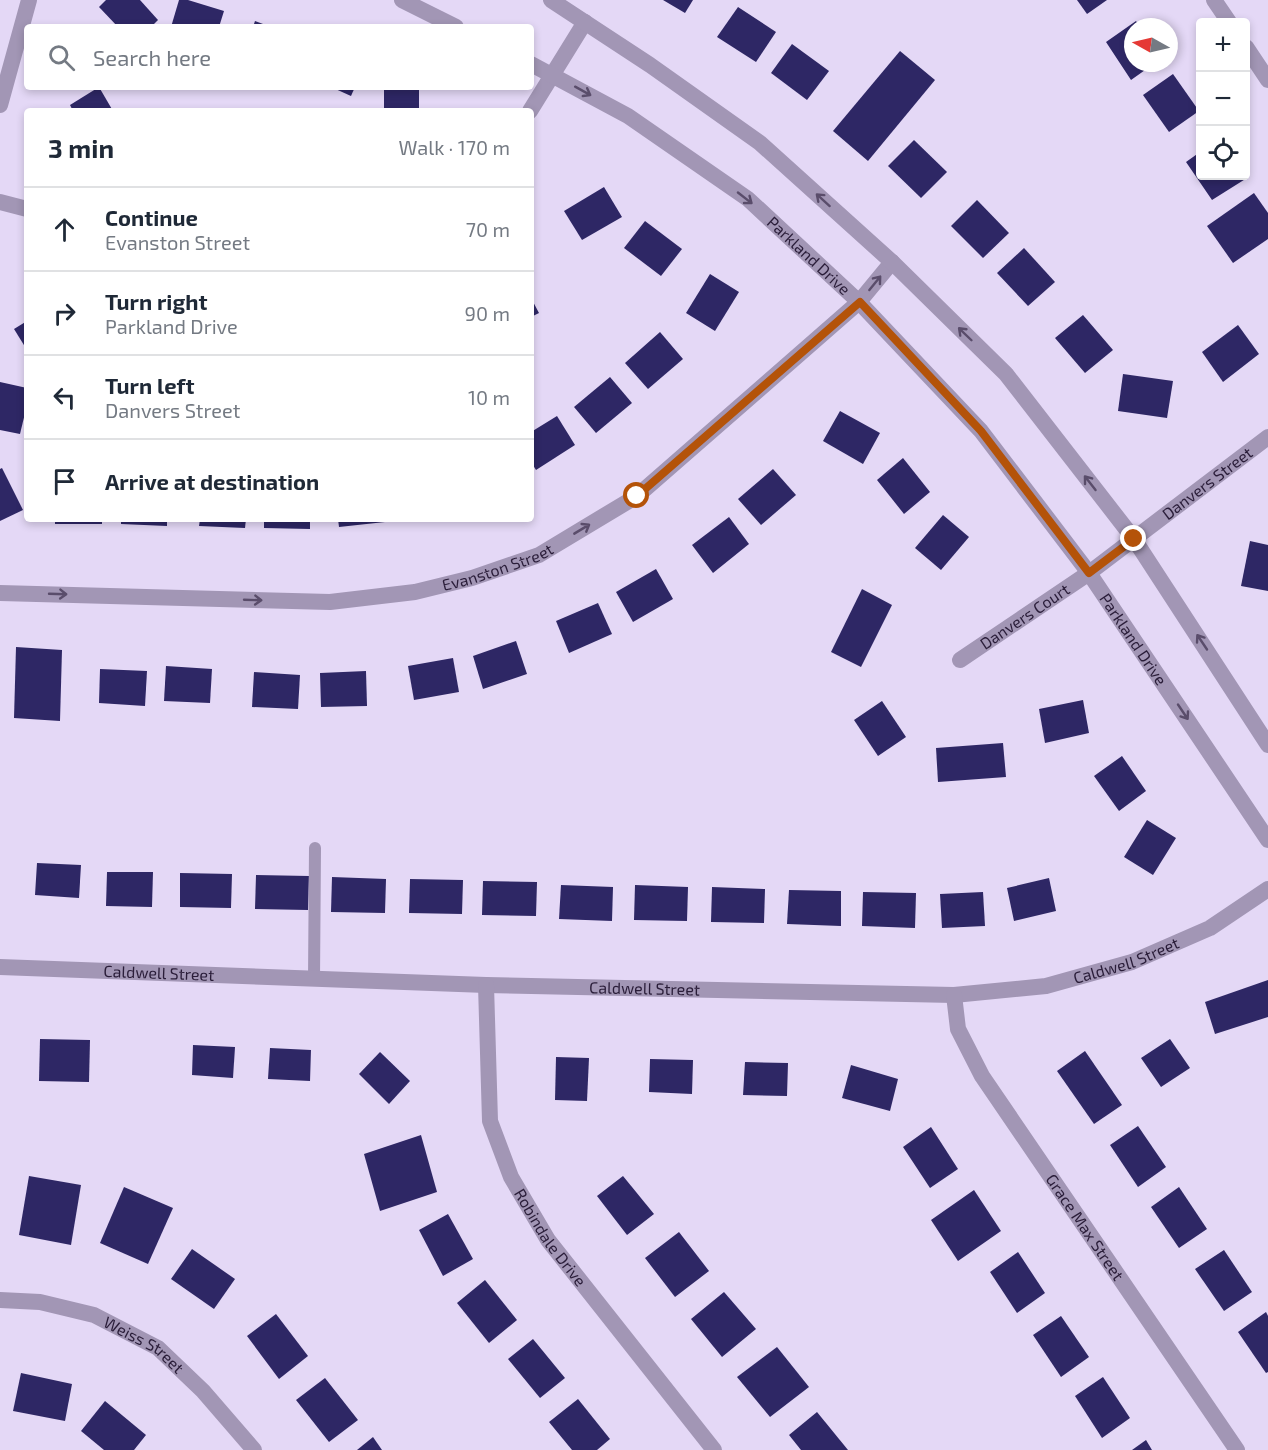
<!DOCTYPE html>
<html lang="en">
<head>
<meta charset="utf-8">
<style>
  :root { --surface:#fff; --page:#f2f2f3; --text:#1f2937; --muted:#747a83; --line:#e0e1e3 }
  body { margin:0; font-family:"Exo 2",sans-serif; background:var(--page); color:var(--text) }
  .controls { position:absolute; right:18px; top:18px; display:grid; overflow:hidden; border-radius:6px; box-shadow:0 3px 9px #0003 }
  .controls button { width:54px; height:54px; display:grid; place-items:center; padding:0; border:0; border-bottom:2px solid var(--line); background:var(--surface); color:var(--text); font:30px sans-serif }
  .compass { position:absolute; left:1124px; top:18px; width:54px; height:54px; border-radius:50%; background:var(--surface); box-shadow:0 3px 9px #0003; rotate:278deg }
  .stop { position:absolute; width:18px; height:18px; margin:-14px; border:4px solid #b45309; border-radius:50%; background:#fff }
  .stop.end { background:#b45309; border-color:#fff; box-shadow:0 2px 6px #0008 }
  .list { margin:0; padding:0; list-style:none }
  h2 { display:flex; justify-content:space-between; align-items:center; height:78px; margin:0; padding:0 24px; font-size:26px }
  h2 small { font-size:20px; font-weight:400; color:var(--muted) }
  .list li { display:grid; grid-template-columns:39px 1fr auto; gap:18px; align-items:center; box-sizing:border-box; height:84px; padding:0 24px; border-top:2px solid var(--line) }
  .list b { display:block; font-size:22px; white-space:nowrap }
  .list p { margin:0; font-size:20px; white-space:nowrap; color:var(--muted) }
  .list em { font-size:20px; font-style:normal; color:var(--muted) }
  .icon { flex:none; width:33px; height:33px; fill:none; stroke:currentColor; stroke-width:2; stroke-linecap:round; stroke-linejoin:round }
  .map { position:relative; flex:none; width:1268px; height:1450px; overflow:hidden }
  .search { position:absolute; background:var(--surface); box-shadow:0 3px 9px #0003; left:24px; top:24px; width:510px; height:66px; display:flex; align-items:center; gap:15px; box-sizing:border-box; padding:0 21px; border-radius:6px; color:var(--muted); font-size:22px }
  .panel { position:absolute; background:var(--surface); box-shadow:0 3px 9px #0003; left:24px; top:108px; width:510px; height:414px; border-radius:6px }
  .map>svg:first-child { display:block }
  .building { fill:#2e2765 }
  .lines { fill:none; stroke-linecap:round; stroke-linejoin:round }
  .service { stroke:#a296b5; stroke-width:12 }
  .minor { stroke:#a296b5; stroke-width:16 }
  .tertiary { stroke:#a296b5; stroke-width:16 }
  .oneway { stroke:#5a4d6b }
  .route { stroke:#b45309; stroke-width:8 }
  .labels { text-anchor:middle; stroke-width:6; stroke-linejoin:round; paint-order:stroke }
  .street-label { font-size:16px; fill:#2a1d39; stroke:#eee9f8 }
</style>
</head>
<body>
<div class="map">
<svg width="1268" height="1450" viewBox="0 0 1268 1450">
  <rect width="100%" height="100%" fill="#e4d8f6"/>
  <!-- building -->
  <g class="building">
    <path d="M106 0H140L158 20 151 27H118L99 7Z"/>
    <path d="M179 0H188L224 11 219 27H171Z"/>
    <path d="M663 0H693L685 13Z"/>
    <path d="M1077 0H1107L1087 14Z"/>
    <path d="M738 7 776 32 756 62 717 37Z"/>
    <path d="M255 21 271 27H253Z"/>
    <path d="M1136 21 1140 27H1133V63H1155L1131 80 1106 42Z"/>
    <path d="M792 44 829 71 807 100 771 73Z"/>
    <path d="M900 51 935 80 868 161 833 131Z"/>
    <path d="M1173 74 1199 111 1169 132 1143 95Z"/>
    <path d="M99 87 113 111H73L70 105Z"/>
    <path d="M331 87H355L351 96Z"/>
    <rect x="384" y="87" width="35" height="24"/>
    <path d="M914 140 947 172 921 198 888 166Z"/>
    <path d="M1200 152V176L1246 175 1247 178 1212 200 1186 162Z"/>
    <path d="M604 187 622 217 582 240 564 211Z"/>
    <path d="M1254 193 1268 213V239L1233 263 1207 226Z"/>
    <path d="M977 200 1009 233 983 258 951 226Z"/>
    <path d="M645 221 682 249 661 276 624 248Z"/>
    <path d="M1024 248 1055 282 1028 306 997 273Z"/>
    <path d="M710 274 739 292 715 331 686 313Z"/>
    <path d="M531 298 539 313 531 317Z"/>
    <path d="M1083 315 1113 350 1085 373 1055 338Z"/>
    <path d="M27 321V350L14 329Z"/>
    <path d="M1238 325 1259 354 1223 382 1202 352Z"/>
    <path d="M660 332 683 359 648 389 625 363Z"/>
    <path d="M1123 374 1173 381 1167 418 1118 411Z"/>
    <path d="M610 377 632 403 596 433 574 407Z"/>
    <path d="M0 382 27 388V405L20 434 0 430Z"/>
    <path d="M840 411 880 433 863 464 823 441Z"/>
    <path d="M557 416 575 445 536 470 531 462V432Z"/>
    <path d="M903 458 930 492 904 514 877 480Z"/>
    <path d="M2 468 23 510 0 521V469Z"/>
    <path d="M773 469 796 495 761 525 738 499Z"/>
    <path d="M943 515 969 537 941 570 915 548Z"/>
    <path d="M729 517 749 544 713 573 692 545Z"/>
    <rect x="55" y="519" width="47" height="5"/>
    <path d="M121 519H167V526L121 524Z"/>
    <path d="M200 519H246L245 528 199 526Z"/>
    <path d="M264 519H310V529L264 528Z"/>
    <path d="M338 519H384L385 522 339 527Z"/>
    <path d="M1250 541 1268 545V591L1241 586Z"/>
    <path d="M656 569 673 599 633 622 616 592Z"/>
    <path d="M862 589 892 605 861 667 831 652Z"/>
    <path d="M598 603 612 634 569 653 556 621Z"/>
    <path d="M516 641 527 674 483 689 473 656Z"/>
    <path d="M16 647 62 650 60 721 14 718Z"/>
    <path d="M453 658 459 692 414 700 408 666Z"/>
    <path d="M166 666 212 669 210 703 164 701Z"/>
    <path d="M100 669 147 671 145 706 99 703Z"/>
    <path d="M366 671 367 706 321 707 320 673Z"/>
    <path d="M254 672 300 675 298 709 252 707Z"/>
    <path d="M1083 700 1089 733 1045 743 1039 709Z"/>
    <path d="M882 701 906 737 878 756 854 720Z"/>
    <path d="M1003 743 1006 777 938 782 936 748Z"/>
    <path d="M1122 756 1146 791 1119 811 1094 776Z"/>
    <path d="M1147 820 1176 838 1153 875 1124 857Z"/>
    <path d="M37 863 81 865 79 898 35 895Z"/>
    <path d="M107 872H153L152 907 106 906Z"/>
    <path d="M180 873 232 874 231 908 180 907Z"/>
    <path d="M256 875 309 876 308 910 255 909Z"/>
    <path d="M332 877 386 879 385 913 331 912Z"/>
    <path d="M1049 878 1056 911 1014 921 1007 888Z"/>
    <path d="M410 879 463 880 462 914 409 913Z"/>
    <path d="M483 881 537 882 536 916 482 915Z"/>
    <path d="M561 885 613 887 612 921 559 919Z"/>
    <path d="M635 885 688 887 687 921 634 920Z"/>
    <path d="M712 887 765 889 764 923 711 922Z"/>
    <path d="M789 890 841 891V926L787 924Z"/>
    <path d="M863 892 916 893 915 928 862 926Z"/>
    <path d="M983 892 985 926 942 928 940 894Z"/>
    <path d="M1268 980V1017L1215 1034 1205 1002Z"/>
    <path d="M40 1039 90 1040 89 1082 39 1081Z"/>
    <path d="M1170 1039 1190 1068 1161 1087 1141 1058Z"/>
    <path d="M193 1045 235 1047 233 1078 192 1075Z"/>
    <path d="M270 1048 311 1050 310 1081 268 1079Z"/>
    <path d="M1085 1051 1122 1105 1094 1124 1057 1071Z"/>
    <path d="M380 1052 410 1081 389 1104 359 1074Z"/>
    <path d="M556 1057 589 1058 587 1101 555 1100Z"/>
    <path d="M650 1059 693 1060 692 1094 649 1092Z"/>
    <path d="M745 1062 788 1063 787 1096 743 1095Z"/>
    <path d="M851 1065 898 1079 890 1111 842 1098Z"/>
    <path d="M1138 1126 1166 1167 1138 1187 1110 1145Z"/>
    <path d="M931 1127 958 1169 930 1188 903 1147Z"/>
    <path d="M421 1135 437 1192 380 1211 364 1154Z"/>
    <path d="M29 1176 81 1185 71 1245 19 1235Z"/>
    <path d="M623 1176 654 1214 627 1235 597 1196Z"/>
    <path d="M124 1187 173 1208 148 1264 100 1243Z"/>
    <path d="M1179 1187 1207 1229 1179 1248 1151 1207Z"/>
    <path d="M974 1190 1001 1231 958 1261 931 1220Z"/>
    <path d="M448 1214 473 1259 443 1276 419 1230Z"/>
    <path d="M679 1232 709 1271 675 1297 645 1258Z"/>
    <path d="M192 1249 235 1279 214 1309 171 1279Z"/>
    <path d="M1224 1250 1252 1292 1224 1311 1195 1269Z"/>
    <path d="M1018 1252 1045 1293 1017 1313 990 1272Z"/>
    <path d="M485 1280 517 1320 489 1343 457 1303Z"/>
    <path d="M724 1292 756 1329 722 1357 691 1319Z"/>
    <path d="M1266 1312 1268 1316V1372L1266 1373 1238 1332Z"/>
    <path d="M276 1314 308 1356 279 1379 247 1336Z"/>
    <path d="M1061 1316 1089 1357 1061 1377 1033 1335Z"/>
    <path d="M533 1339 565 1378 540 1398 508 1359Z"/>
    <path d="M777 1347 809 1387 770 1417 737 1377Z"/>
    <path d="M21 1373 72 1384 65 1421 13 1411Z"/>
    <path d="M1103 1377 1130 1418 1102 1438 1075 1396Z"/>
    <path d="M325 1378 358 1420 329 1442 296 1400Z"/>
    <path d="M578 1399 610 1439 597 1450H572L549 1422Z"/>
    <path d="M105 1401 146 1435 134 1450H104L81 1431Z"/>
    <path d="M817 1412 848 1450H801L789 1435Z"/>
    <path d="M373 1437 382 1450H357Z"/>
    <path d="M1146 1440 1152 1450H1132Z"/>
  </g>
  <g class="lines">
    <!-- service -->
    <path class="service" d="M314 979 315 848"/>
    <!-- minor -->
    <g class="minor">
      <path d="M1214 0 1229 22"/>
      <path d="M1246 47 1268 80"/>
      <path d="M0 105 29 0"/>
      <path d="M530 111 585 22"/>
      <path d="M0 202 27 209"/>
      <path id="s1" d="M0 593 330 602 415 592 472 578 539 555 637 496 859 302 892 262"/>
      <path id="s2" d="M960 660 1089 573 1268 437"/>
      <path id="s3" d="M0 967 486 985 954 995 1046 986 1132 962 1210 928 1268 889"/>
      <path id="s4" d="M486 985 490 1121 511 1177 548 1240 714 1450"/>
      <path id="s5" d="M954 995 958 1029 982 1076 1237 1450"/>
      <path id="s6" d="M0 1300 40 1302 94 1315 158 1348 203 1391 254 1450"/>
    </g>
    <!-- tertiary -->
    <g class="tertiary">
      <path d="M402 0 456 27"/>
      <path d="M551 0 650 65 760 143 892 262 1006 374 1134 539 1268 745"/>
      <path id="s7" d="M531 64 628 116 748 199 859 302 981 431 1089 573 1268 840"/>
    </g>
  </g>
  <!-- one-way arrows -->
  <defs><path id="oneway-shaft" d="M-6 0H5M1.5-3L5.5 0L1.5 3" fill="none" stroke-width="1.6" stroke-linecap="round" stroke-linejoin="round" transform="scale(1.5)"/></defs>
  <g class="oneway">
    <use href="#oneway-shaft" transform="translate(583 91) rotate(29)"/>
    <use href="#oneway-shaft" transform="translate(745 198) rotate(38)"/>
    <use href="#oneway-shaft" transform="translate(823 200) rotate(-138)"/>
    <use href="#oneway-shaft" transform="translate(875 283) rotate(-51)"/>
    <use href="#oneway-shaft" transform="translate(965 334) rotate(-136)"/>
    <use href="#oneway-shaft" transform="translate(1090 483) rotate(-128)"/>
    <use href="#oneway-shaft" transform="translate(582 529) rotate(-31)"/>
    <use href="#oneway-shaft" transform="translate(58 594) rotate(2)"/>
    <use href="#oneway-shaft" transform="translate(253 600) rotate(2)"/>
    <use href="#oneway-shaft" transform="translate(1202 642) rotate(-124)"/>
    <use href="#oneway-shaft" transform="translate(1183 712) rotate(56)"/>
  </g>
  <g class="lines">
    <!-- route -->
    <path class="route" d="M637 496 860 302 981 431 1089 573 1134 539"/>
  </g>
  <g class="labels">
    <!-- street labels -->
    <g class="street-label">
      <text dy="6" stroke="none"><textPath href="#s7" startOffset="339">Parkland Drive</textPath></text>
      <text dy="6" stroke="none"><textPath href="#s2" startOffset="304">Danvers Street</textPath></text>
      <text dy="6" stroke="none"><textPath href="#s1" startOffset="502">Evanston Street</textPath></text>
      <text dy="6" stroke="none"><textPath href="#s2" startOffset="78">Danvers Court</textPath></text>
      <text dy="6" stroke="none"><textPath href="#s7" startOffset="843">Parkland Drive</textPath></text>
      <text dy="6" stroke="none"><textPath href="#s3" startOffset="1131">Caldwell Street</textPath></text>
      <text dy="6" stroke="none"><textPath href="#s3" startOffset="159">Caldwell Street</textPath></text>
      <text dy="6" stroke="none"><textPath href="#s3" startOffset="645">Caldwell Street</textPath></text>
      <text dy="6" stroke="none"><textPath href="#s5" startOffset="270">Grace Max Street</textPath></text>
      <text dy="6" stroke="none"><textPath href="#s4" startOffset="268">Robindale Drive</textPath></text>
      <text dy="6" stroke="none"><textPath href="#s6" startOffset="154">Weiss Street</textPath></text>
    </g>
  </g>
</svg>
<div class="controls">
<button>+</button>
<button>−</button>
<button><svg class="icon" aria-label="locate" viewBox="0 0 24 24"><circle cx="12" cy="12" r="6"/><path d="M12 2v4M12 18v4M2 12h4M18 12h4"/></svg></button>
</div>
<svg class="compass" viewBox="-18 -18 36 36"><path d="M0-13l5 13h-10z" fill="#e53935"/><path d="M0 13l5-13h-10z" fill="#747a83"/></svg>
<div class="stop" style="left:637px;top:496px"></div>
<div class="stop end" style="left:1134px;top:539px"></div>
<div class="search"><svg class="icon" aria-label="search" viewBox="0 0 24 24"><circle cx="10" cy="10" r="6"/><path d="M15 15l6 6"/></svg>Search here</div>
<section class="panel">
<h2>3 min<small>Walk · 170 m</small></h2>
<ul class="list">
<li><svg class="icon" aria-label="ahead" viewBox="0 0 24 24"><path d="M12 20V5M6 11l6-6 6 6"/></svg><div><b>Continue</b><p>Evanston Street</p></div><em>70 m</em></li>
<li><svg class="icon" aria-label="right" viewBox="0 0 24 24"><path d="M7 20v-9h11M14 6l5 5-5 5"/></svg><div><b>Turn right</b><p>Parkland Drive</p></div><em>90 m</em></li>
<li><svg class="icon" aria-label="left" viewBox="0 0 24 24"><path d="M17 20v-9H6M10 6l-5 5 5 5"/></svg><div><b>Turn left</b><p>Danvers Street</p></div><em>10 m</em></li>
<li><svg class="icon" aria-label="arrive" viewBox="0 0 24 24"><path d="M6 21V4h12l-3 4 3 4H6"/></svg><div><b>Arrive at destination</b></div></li>
</ul>
</section>
</div>
</body>
</html>
